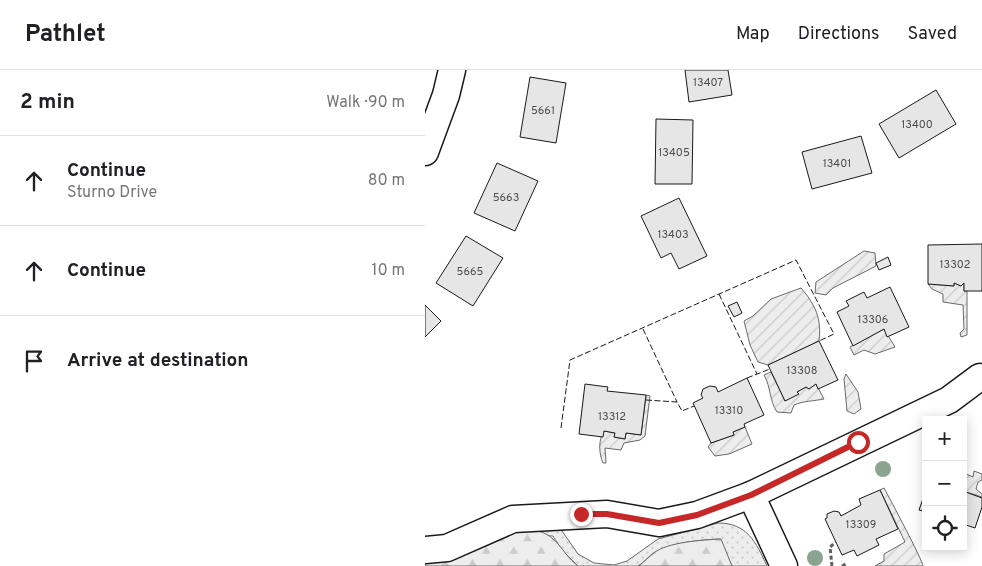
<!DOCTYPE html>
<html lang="en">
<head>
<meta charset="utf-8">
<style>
  :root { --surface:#fff; --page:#f2f2f2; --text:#202124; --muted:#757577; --line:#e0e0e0 }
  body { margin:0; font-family:Overpass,sans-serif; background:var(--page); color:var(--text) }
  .controls { position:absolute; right:15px; bottom:15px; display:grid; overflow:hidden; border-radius:0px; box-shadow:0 2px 12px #0003 }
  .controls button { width:45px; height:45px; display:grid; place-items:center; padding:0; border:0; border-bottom:1px solid var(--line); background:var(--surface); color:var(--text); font:25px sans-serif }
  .stop { position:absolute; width:15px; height:15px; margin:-11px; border:4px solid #c62828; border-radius:50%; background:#fff }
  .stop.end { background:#c62828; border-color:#fff; box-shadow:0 1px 5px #0008 }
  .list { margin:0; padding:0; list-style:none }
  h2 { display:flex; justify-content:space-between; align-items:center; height:65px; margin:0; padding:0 20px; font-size:21px }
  h2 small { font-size:16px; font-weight:400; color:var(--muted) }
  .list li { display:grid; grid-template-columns:32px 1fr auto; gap:15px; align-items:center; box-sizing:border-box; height:90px; padding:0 20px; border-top:1px solid var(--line) }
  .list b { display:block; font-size:19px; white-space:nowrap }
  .list p { margin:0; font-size:16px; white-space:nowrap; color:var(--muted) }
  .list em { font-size:16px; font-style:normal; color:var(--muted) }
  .icon { flex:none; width:28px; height:28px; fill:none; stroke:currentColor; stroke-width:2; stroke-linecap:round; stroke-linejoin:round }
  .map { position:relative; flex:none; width:557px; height:496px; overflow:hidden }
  header { display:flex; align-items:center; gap:30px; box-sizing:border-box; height:70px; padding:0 25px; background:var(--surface); border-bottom:1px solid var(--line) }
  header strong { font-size:24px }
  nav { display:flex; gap:28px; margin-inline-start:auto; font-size:18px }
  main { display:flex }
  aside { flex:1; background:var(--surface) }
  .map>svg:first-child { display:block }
  .grass { fill:url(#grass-dots); stroke:#6a6a6a }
  .forest { fill:url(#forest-firs); stroke:#6a6a6a }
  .garden { fill:url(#garden-furrows); stroke:#6a6a6a }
  .building { fill:#e6e6e6; stroke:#1a1a1a }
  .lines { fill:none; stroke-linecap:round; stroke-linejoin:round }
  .minor-casing { stroke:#1a1a1a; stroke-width:29 }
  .path { stroke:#5f5f5f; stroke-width:3; stroke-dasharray:4 2.5; stroke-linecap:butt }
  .minor { stroke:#fff; stroke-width:26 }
  .fence { stroke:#1a1a1a; stroke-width:1; stroke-dasharray:6 2.5; stroke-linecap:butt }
  .tree { fill:#8aa48f }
  .route { stroke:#c62828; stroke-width:6 }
  .labels { text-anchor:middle; stroke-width:4; stroke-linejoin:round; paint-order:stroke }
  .number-label { font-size:11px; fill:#4d4d4d }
</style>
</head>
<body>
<header>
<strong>Pathlet</strong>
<nav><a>Map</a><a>Directions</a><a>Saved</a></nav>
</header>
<main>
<aside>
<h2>2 min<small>Walk · 90 m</small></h2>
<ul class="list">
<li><svg class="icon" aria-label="ahead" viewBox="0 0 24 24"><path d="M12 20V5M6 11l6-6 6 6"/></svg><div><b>Continue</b><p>Sturno Drive</p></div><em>80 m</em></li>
<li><svg class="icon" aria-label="ahead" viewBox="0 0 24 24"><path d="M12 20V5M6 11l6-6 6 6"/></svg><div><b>Continue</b></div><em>10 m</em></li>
<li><svg class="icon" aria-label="arrive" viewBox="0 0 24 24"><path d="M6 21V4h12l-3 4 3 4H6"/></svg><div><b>Arrive at destination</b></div></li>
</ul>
</aside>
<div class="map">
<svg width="557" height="496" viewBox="0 0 557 496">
  <defs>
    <pattern id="grass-dots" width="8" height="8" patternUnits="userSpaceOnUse" patternTransform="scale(1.25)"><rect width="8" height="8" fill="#ededed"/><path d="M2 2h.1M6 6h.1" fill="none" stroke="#cbcbcb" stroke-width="1.8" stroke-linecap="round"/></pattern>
    <pattern id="forest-firs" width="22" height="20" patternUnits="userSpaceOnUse" patternTransform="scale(1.25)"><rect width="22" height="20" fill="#ededed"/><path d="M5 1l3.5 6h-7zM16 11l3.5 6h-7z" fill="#cbcbcb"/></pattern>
    <pattern id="garden-furrows" width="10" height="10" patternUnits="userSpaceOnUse" patternTransform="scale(1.25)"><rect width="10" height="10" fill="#ededed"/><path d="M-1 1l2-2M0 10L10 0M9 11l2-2" fill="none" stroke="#cbcbcb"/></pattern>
  </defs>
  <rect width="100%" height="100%" fill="#fff"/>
  <!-- grass -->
  <path class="grass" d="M293 453C322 453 331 472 342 496H307L295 469C273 470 252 472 232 481 225 484 220 492 213 496H153L136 479 128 466 62 463 133 459 137 461 153 484 169 493 189 495 202 491 233 469Z"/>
  <!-- forest -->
  <g class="forest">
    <path d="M109 460C134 465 135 482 153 496H0V493L90 461Z"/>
    <path d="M296 469 307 496H213C220 492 223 487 229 483 242 472 278 470 296 469Z"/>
  </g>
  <!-- garden -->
  <g class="garden">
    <path d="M439 181 450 183 451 196 408 218 401 225 390 223 391 212Z"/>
    <path d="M529 213 536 216 539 213V221H542V265L536 267 535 263 539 259 538 235 518 232V224L507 219 503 214 529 216Z"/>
    <path d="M376 218C390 234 397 249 394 271L343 295 333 292 325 275 319 251 328 246 346 229Z"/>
    <path d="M459 259 470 277 450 284 439 280 429 285 425 277Z"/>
    <path d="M346 302 360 331 373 324 372 322 381 317 384 319 391 314 399 329C389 331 378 331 369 335L366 343 352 342C344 330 346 317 339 305Z"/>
    <path d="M421 304 433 322 436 339 429 344 422 341 419 309Z"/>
    <path d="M221 325 225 326 220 366 215 370 199 373 196 380 180 378 181 393H178C174 384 173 370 179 361L190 363 189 367 200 369 201 363 216 365Z"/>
    <path d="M320 357 327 374 304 384 290 386 283 377 286 373 309 365 308 362Z"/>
    <path d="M538 397 539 403 548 407 549 401 557 404V410L553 412 551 419 557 424V427L538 421Z"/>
    <path d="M459 418C465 429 498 491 498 496H450L459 491V484L480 472 455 420Z"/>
  </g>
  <!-- building -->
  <g class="building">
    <path d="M260 0H303L307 25 264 32Z"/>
    <path d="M105 7 141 13 131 73 95 67Z"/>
    <path d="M511 20 531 54 474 88 454 54Z"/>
    <path d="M231 49 268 50 267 114H230Z"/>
    <path d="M436 66 447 103 387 119 377 82Z"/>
    <path d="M72 93 113 111 90 161 49 143Z"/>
    <path d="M254 128 282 186 254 199 246 183 236 188 216 146Z"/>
    <path d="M41 166 78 188 48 236 11 213Z"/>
    <path d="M557 174V221H539V213L536 216 529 213V216L503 214V175Z"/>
    <path d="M463 187 466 195 454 200 451 193Z"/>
    <path d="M465 217 484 257 462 267 459 259 428 276 412 242 424 236 421 231 439 222 442 228Z"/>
    <path d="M312 232 317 243 309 247 303 236Z"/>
    <path d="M0 235 16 251 0 267Z"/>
    <path d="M394 271 413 310 393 319 391 314 384 319 381 317 372 322 374 324 360 331 343 295Z"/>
    <path d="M322 308 339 345 319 354 320 357 308 362 309 365 286 373 268 333 278 328 276 325 278 319 285 316 291 317 293 322Z"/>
    <path d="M160 314 183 317 182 321 221 325 216 365 201 363 200 369 189 367 190 363 179 361 178 367 154 364Z"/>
    <path d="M455 420 473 459 451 469 454 475 432 486 429 480 417 485 400 449 402 448V444L409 441 414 442 416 446 436 435 434 429Z"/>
    <path d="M501 420V442L494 440Z"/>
    <path d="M538 421 557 428V437L550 458 538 454Z"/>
  </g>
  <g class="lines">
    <!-- minor casing -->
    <g class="minor-casing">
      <g id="minor">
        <path d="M0 82 21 25 27 0"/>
        <path d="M326 425 359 496"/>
        <path d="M0 480 22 478 88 449 182 444 234 453 272 445 326 425 524 330 555 307"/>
      </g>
    </g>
    <!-- path -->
    <g class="path">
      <path d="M407 496 405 477 411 472"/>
      <path d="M417 496 421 494"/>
    </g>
    <!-- minor -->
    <use href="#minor" class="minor"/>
    <!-- fence -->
    <g class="fence">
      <path d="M294 224 332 304"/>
      <path d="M218 259 252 332"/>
      <path d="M322 308 345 299"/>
      <path d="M221 330 252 332 257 341 269 336"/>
      <path d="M136 358 145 290 371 190 409 264 394 271"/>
    </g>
  </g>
  <!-- trees -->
  <g class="tree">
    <circle cx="458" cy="399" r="8"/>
    <circle cx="390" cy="488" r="8"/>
  </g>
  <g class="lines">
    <!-- route -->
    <path class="route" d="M156 444H182L234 453 272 445 326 425 433 372"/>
  </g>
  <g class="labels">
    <!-- number labels -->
    <g class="number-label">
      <text x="283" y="16">13407</text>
      <text x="118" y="44">5661</text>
      <text x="492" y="58">13400</text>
      <text x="249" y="86">13405</text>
      <text x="412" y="97">13401</text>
      <text x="81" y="131">5663</text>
      <text x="248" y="168">13403</text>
      <text x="530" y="198">13302</text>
      <text x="45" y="205">5665</text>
      <text x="448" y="253">13306</text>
      <text x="377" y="304">13308</text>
      <text x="304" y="344">13310</text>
      <text x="187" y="350">13312</text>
      <text x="436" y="458">13309</text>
    </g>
  </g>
</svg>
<div class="controls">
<button>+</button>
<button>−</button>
<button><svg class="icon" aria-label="locate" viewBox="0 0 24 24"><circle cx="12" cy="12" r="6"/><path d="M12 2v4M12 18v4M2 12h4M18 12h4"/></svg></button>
</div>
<div class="stop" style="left:433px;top:372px"></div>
<div class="stop end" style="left:156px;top:444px"></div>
</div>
</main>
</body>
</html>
